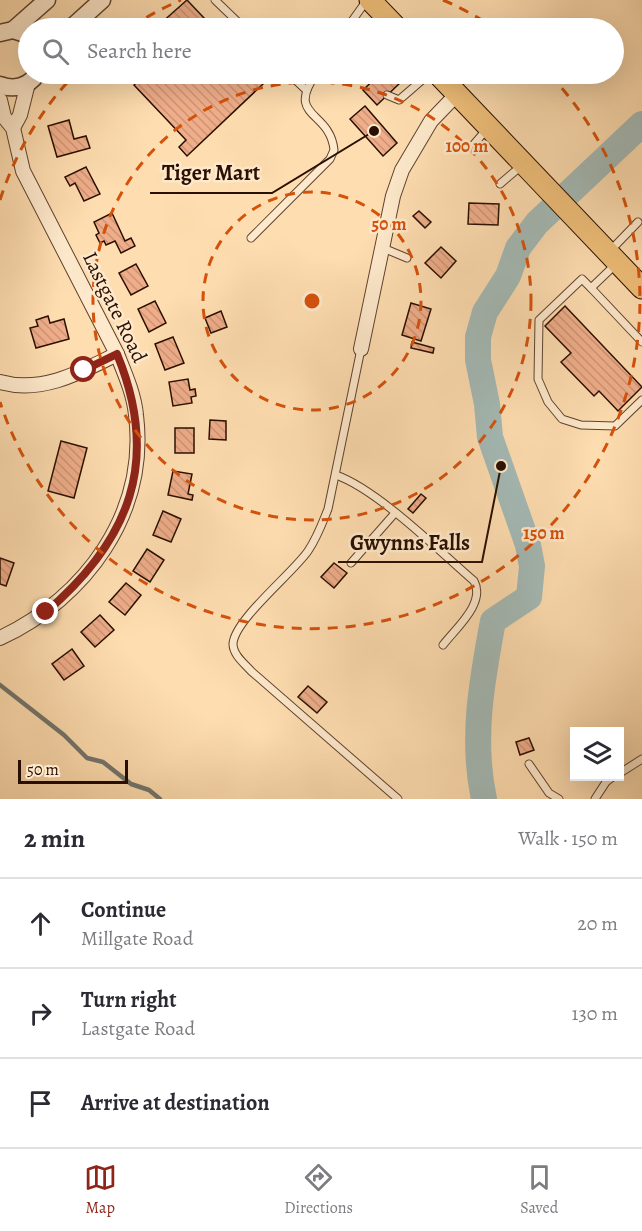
<!DOCTYPE html>
<html lang="en">
<head>
<meta charset="utf-8">
<style>
  :root { --surface:#fff; --page:#f7f7f7; --text:#2b2b33; --muted:#7c7c81; --line:#e1e1e2; --accent:#8f2418 }
  body { margin:0; font-family:Alegreya,serif; background:var(--page); color:var(--text) }
  .controls { position:absolute; right:18px; bottom:18px; display:grid; overflow:hidden; border-radius:0px; box-shadow:0 6px 24px #0002 }
  .controls button { width:54px; height:54px; display:grid; place-items:center; padding:0; border:0; border-bottom:2px solid var(--line); background:var(--surface); color:var(--text); font:30px sans-serif }
  .scale { position:absolute; left:18px; bottom:15px; width:110px; box-sizing:border-box; padding-left:6px; border:3px solid #290f01; border-top:0; font-size:16px; line-height:21px; white-space:nowrap; color:#290f01; -webkit-text-stroke:4px #fee9cc; paint-order:stroke }
  .stop { position:absolute; width:18px; height:18px; margin:-14px; border:4px solid #8f2418; border-radius:50%; background:#fff }
  .stop.end { background:#8f2418; border-color:#fff; box-shadow:0 2px 6px #0008 }
  .list { margin:0; padding:0; list-style:none }
  h2 { display:flex; justify-content:space-between; align-items:center; height:78px; margin:0; padding:0 24px; font-size:26px }
  h2 small { font-size:20px; font-weight:400; color:var(--muted) }
  .list li { display:grid; grid-template-columns:39px 1fr auto; gap:18px; align-items:center; box-sizing:border-box; height:90px; padding:0 24px; border-top:2px solid var(--line) }
  .list b { display:block; font-size:22px; white-space:nowrap }
  .list p { margin:0; font-size:20px; white-space:nowrap; color:var(--muted) }
  .list em { font-size:20px; font-style:normal; color:var(--muted) }
  .icon { flex:none; width:33px; height:33px; fill:none; stroke:currentColor; stroke-width:2; stroke-linecap:round; stroke-linejoin:round }
  .map { position:relative; flex:none; width:642px; height:799px; overflow:hidden }
  .search { position:absolute; background:var(--surface); box-shadow:0 6px 24px #0002; left:18px; right:18px; top:18px; height:66px; display:flex; align-items:center; gap:15px; box-sizing:border-box; padding:0 21px; border-radius:33px; color:var(--muted); font-size:22px }
  .sheet { height:348px; background:var(--surface) }
  nav { display:flex; justify-content:space-around; align-items:center; box-sizing:border-box; height:84px; border-top:2px solid var(--line); background:var(--surface); font-size:16px; color:var(--muted) }
  nav a { display:grid; justify-items:center; gap:3px }
  nav .on { color:var(--accent) }
  .map>svg:first-child { display:block }
  .lines { fill:none; stroke-linecap:round; stroke-linejoin:round }
  .stream { stroke:#73766e; stroke-width:4.5 }
  .river { stroke:#a4bab6; stroke-width:26 }
  .building { fill:url(#building-back-hatch); stroke:#290f01; stroke-width:1.5 }
  .service-casing { stroke:#5e422d; stroke-width:9 }
  .minor-casing { stroke:#5e422d; stroke-width:16 }
  .tertiary-casing { stroke:#5e422d; stroke-width:19 }
  .primary-casing { stroke:#290f01; stroke-width:23 }
  .service { stroke:#fee9cc; stroke-width:7 }
  .minor { stroke:#fee9cc; stroke-width:14 }
  .tertiary { stroke:#fee9cc; stroke-width:16 }
  .primary { stroke:#efbe78; stroke-width:21 }
  .route { stroke:#8f2418; stroke-width:8 }
  .ring { fill:none; stroke:#d5520b; stroke-width:3; stroke-dasharray:10 8 }
  .labels { text-anchor:middle; stroke-width:5; stroke-linejoin:round; paint-order:stroke }
  .street-label { font-size:21px; fill:#290f01; stroke:#fee9cc }
  .centre { fill:#d5520b; stroke:#fee9cc; stroke-width:3 }
  .ring-label { font-size:18px; text-anchor:middle; font-weight:bold; fill:#d5520b; stroke:#fee9cc; stroke-width:5; stroke-linejoin:round; paint-order:stroke }
  .leader { fill:none; stroke:#290f01; stroke-width:2 }
  .callout-dot { fill:#290f01; stroke:#fee9cc; stroke-width:2 }
  .callout-label { font-size:22px; text-anchor:middle; font-weight:bold; fill:#290f01; stroke:#fee9cc; stroke-width:5; stroke-linejoin:round; paint-order:stroke }
</style>
</head>
<body>
<div class="map">
<svg width="642" height="799" viewBox="0 0 642 799">
  <defs>
    <pattern id="building-back-hatch" width="6" height="6" patternUnits="userSpaceOnUse" patternTransform="scale(1.5)"><rect width="6" height="6" fill="#efad8a"/><path d="M-1 5l2 2M0 0l6 6M5-1l2 2" fill="none" stroke="#cd9475"/></pattern>
  </defs>
  <rect width="100%" height="100%" fill="#feddb0"/>
  <filter id="stains"><feTurbulence type="fractalNoise" baseFrequency=".00333" numOctaves="4"/><feColorMatrix values="0 0 0 0 .2 0 0 0 0 .09 0 0 0 0 .02 0 0 0 .5 -.17"/></filter>
  <radialGradient id="worn" r=".72"><stop offset=".6" stop-color="#630" stop-opacity="0"/><stop offset="1" stop-color="#630" stop-opacity=".3"/></radialGradient>
  <g class="lines">
    <!-- stream -->
    <path class="stream" d="M0 685 64 735 87 758 103 762 131 784 149 790 160 799"/>
    <!-- river -->
    <path class="river" d="M484 799C471 739 482 680 493 621L529 597 532 566 528 545 490 437 487 404 478 360V337L485 312 508 276 518 248 537 223 642 124"/>
  </g>
  <!-- building -->
  <g class="building">
    <path d="M187 0 204 18 202 20 210 28H164L160 24Z"/>
    <path d="M146 74H253L263 84 187 156 179 147 186 140 134 85Z"/>
    <path d="M380 74H395L402 81 377 105 363 90Z"/>
    <path d="M365 106 397 143 383 156 350 119Z"/>
    <path d="M69 120 74 139 86 136 90 148 57 157 48 126Z"/>
    <path d="M86 167 100 194 84 201 75 183 70 186 65 177Z"/>
    <path d="M469 203 499 204 498 225 468 224Z"/>
    <path d="M419 211 431 222 425 228 413 216Z"/>
    <path d="M112 213 125 241 131 238 135 246 121 253 115 241 106 245 104 241 100 243 96 235 99 233 94 222Z"/>
    <path d="M441 247 456 261 441 278 425 263Z"/>
    <path d="M136 264 148 286 131 295 119 273Z"/>
    <path d="M155 301 166 323 149 332 138 309Z"/>
    <path d="M411 303 431 309 421 341 402 335Z"/>
    <path d="M565 306 642 387 618 411 599 391 594 396 561 362 571 353 545 326Z"/>
    <path d="M221 311 227 327 211 333 205 318Z"/>
    <path d="M48 316 50 323 64 319 69 339 36 348 30 328 38 326 36 320Z"/>
    <path d="M173 337 184 363 165 370 155 344Z"/>
    <path d="M412 342 434 348 433 353 411 348Z"/>
    <path d="M188 379 190 390 195 389 196 396 191 397 192 403 173 406 169 382Z"/>
    <path d="M210 420 226 421V440L209 439Z"/>
    <rect x="175" y="428" width="19" height="25"/>
    <path d="M61 441 87 448 74 498 48 491Z"/>
    <path d="M173 471 192 474 188 494 193 495 192 500 168 495Z"/>
    <path d="M421 494 426 498 413 513 408 509Z"/>
    <path d="M163 511 181 519 171 542 153 535Z"/>
    <path d="M147 549 164 560 150 582 133 571Z"/>
    <path d="M0 558 14 563 6 586 0 584Z"/>
    <path d="M334 563 347 573 334 588 321 577Z"/>
    <path d="M126 583 141 595 125 615 109 602Z"/>
    <path d="M100 615 114 630 95 647 81 632Z"/>
    <path d="M72 649 84 666 64 680 52 664Z"/>
    <path d="M308 686 327 702 317 713 298 697Z"/>
    <path d="M529 738 534 750 520 755 516 742Z"/>
  </g>
  <g class="lines">
    <!-- service casing -->
    <g class="service-casing">
      <g id="service">
        <path d="M215 0 244 28"/>
        <path d="M347 28 367 0"/>
        <path d="M289 74 305 89"/>
        <path d="M368 74 374 79"/>
        <path d="M387 95 399 100 429 74"/>
        <path d="M474 144 487 129"/>
        <path d="M500 184 521 166"/>
        <path d="M251 238 330 159 334 150C330 110 285 118 316 74"/>
        <path d="M383 248 407 258"/>
        <path d="M610 251 638 222"/>
        <path d="M616 264 591 288 642 342"/>
        <path d="M591 288 582 279 539 320 538 379 548 402 562 419 581 425 615 426 642 400"/>
        <path d="M361 349 328 509C322 524 317 538 308 551 293 573 234 620 233 644 233 655 245 664 251 671L398 799"/>
        <path d="M336 475C378 490 438 550 474 581 486 603 456 628 443 645"/>
        <path d="M351 563 395 513"/>
        <path d="M529 764 549 793 559 799"/>
        <path d="M620 773 642 759"/>
        <path d="M595 799 606 782 614 776"/>
      </g>
    </g>
    <!-- minor casing -->
    <g class="minor-casing">
      <g id="minor">
        <path d="M0 100 4 117 13 128 23 171 117 354C125 374 134 394 136 415 148 513 86 598 0 638"/>
        <path d="M13 128 20 115 28 83"/>
        <path d="M361 349 393 196 402 170 431 121 457 94"/>
        <path d="M0 382C42 394 81 372 117 354"/>
      </g>
    </g>
    <!-- tertiary casing -->
    <g class="tertiary-casing">
      <g id="tertiary">
        <path d="M71 28 102 0"/>
        <path d="M13 30 47 0"/>
        <path d="M0 33 13 30 28 35"/>
        <path d="M0 85C14 90 28 87 37 74"/>
      </g>
    </g>
    <!-- primary casing -->
    <g class="primary-casing">
      <g id="primary">
        <path d="M370 0 397 28"/>
        <path d="M438 74 642 288"/>
      </g>
    </g>
    <!-- service -->
    <use href="#service" class="service"/>
    <!-- minor -->
    <use href="#minor" class="minor"/>
    <!-- tertiary -->
    <use href="#tertiary" class="tertiary"/>
    <!-- primary -->
    <use href="#primary" class="primary"/>
  </g>
  <g class="lines">
    <!-- route -->
    <path class="route" d="M46 612C130 540 161 461 117 354L84 370"/>
  </g>
  <!-- distance rings -->
  <g class="ring">
    <circle cx="312" cy="301" r="109"/>
    <circle cx="312" cy="301" r="219"/>
    <path d="M0 200A328 328 0 0 1 74 75M131 27A328 328 0 0 1 181 0M443 0A328 328 0 0 1 493 27M550 75A328 328 0 1 1 0 402"/>
  </g>
  <g class="labels">
    <!-- street labels -->
    <g class="street-label">
      <text transform="translate(115 307) rotate(64)" y="7">Lastgate Road</text>
    </g>
  </g>
  <circle cx="312" cy="301" r="9" class="centre"/>
  <g class="ring-label">
    <text x="467" y="152">100 m</text>
    <text x="389" y="230">50 m</text>
    <text x="544" y="539">150 m</text>
  </g>
  <!-- callouts -->
  <path class="leader" d="M374 131L272 193H150M501 466L482 562H338"/>
  <g class="callout-dot">
    <circle cx="374" cy="131" r="6"/>
    <circle cx="501" cy="466" r="6"/>
  </g>
  <g class="callout-label">
    <text x="211" y="180">Tiger Mart</text>
    <text x="410" y="550">Gwynns Falls</text>
  </g>
  <rect width="100%" height="100%" filter="url(#stains)"/>
  <rect width="100%" height="100%" fill="url(#worn)"/>
</svg>
<div class="controls">
<button><svg class="icon" aria-label="layers" viewBox="0 0 24 24"><path d="M12 4l9 5-9 5-9-5zM3 14l9 5 9-5"/></svg></button>
</div>
<div class="scale">50 m</div>
<div class="stop" style="left:84px;top:370px"></div>
<div class="stop end" style="left:46px;top:612px"></div>
<div class="search"><svg class="icon" aria-label="search" viewBox="0 0 24 24"><circle cx="10" cy="10" r="6"/><path d="M15 15l6 6"/></svg>Search here</div>
</div>
<section class="sheet">
<h2>2 min<small>Walk · 150 m</small></h2>
<ul class="list">
<li><svg class="icon" aria-label="ahead" viewBox="0 0 24 24"><path d="M12 20V5M6 11l6-6 6 6"/></svg><div><b>Continue</b><p>Millgate Road</p></div><em>20 m</em></li>
<li><svg class="icon" aria-label="right" viewBox="0 0 24 24"><path d="M7 20v-9h11M14 6l5 5-5 5"/></svg><div><b>Turn right</b><p>Lastgate Road</p></div><em>130 m</em></li>
<li><svg class="icon" aria-label="arrive" viewBox="0 0 24 24"><path d="M6 21V4h12l-3 4 3 4H6"/></svg><div><b>Arrive at destination</b></div></li>
</ul>
</section>
<nav>
<a class="on"><svg class="icon" aria-label="map" viewBox="0 0 24 24"><path d="M3 6l6-2 6 2 6-2v14l-6 2-6-2-6 2zM9 4v14M15 6v14"/></svg>Map</a>
<a><svg class="icon" aria-label="directions" viewBox="0 0 24 24"><path d="M12 3l9 9-9 9-9-9zM9 14v-3h6M13 9l2 2-2 2"/></svg>Directions</a>
<a><svg class="icon" aria-label="saved" viewBox="0 0 24 24"><path d="M7 4h10v16l-5-4-5 4z"/></svg>Saved</a>
</nav>
</body>
</html>
